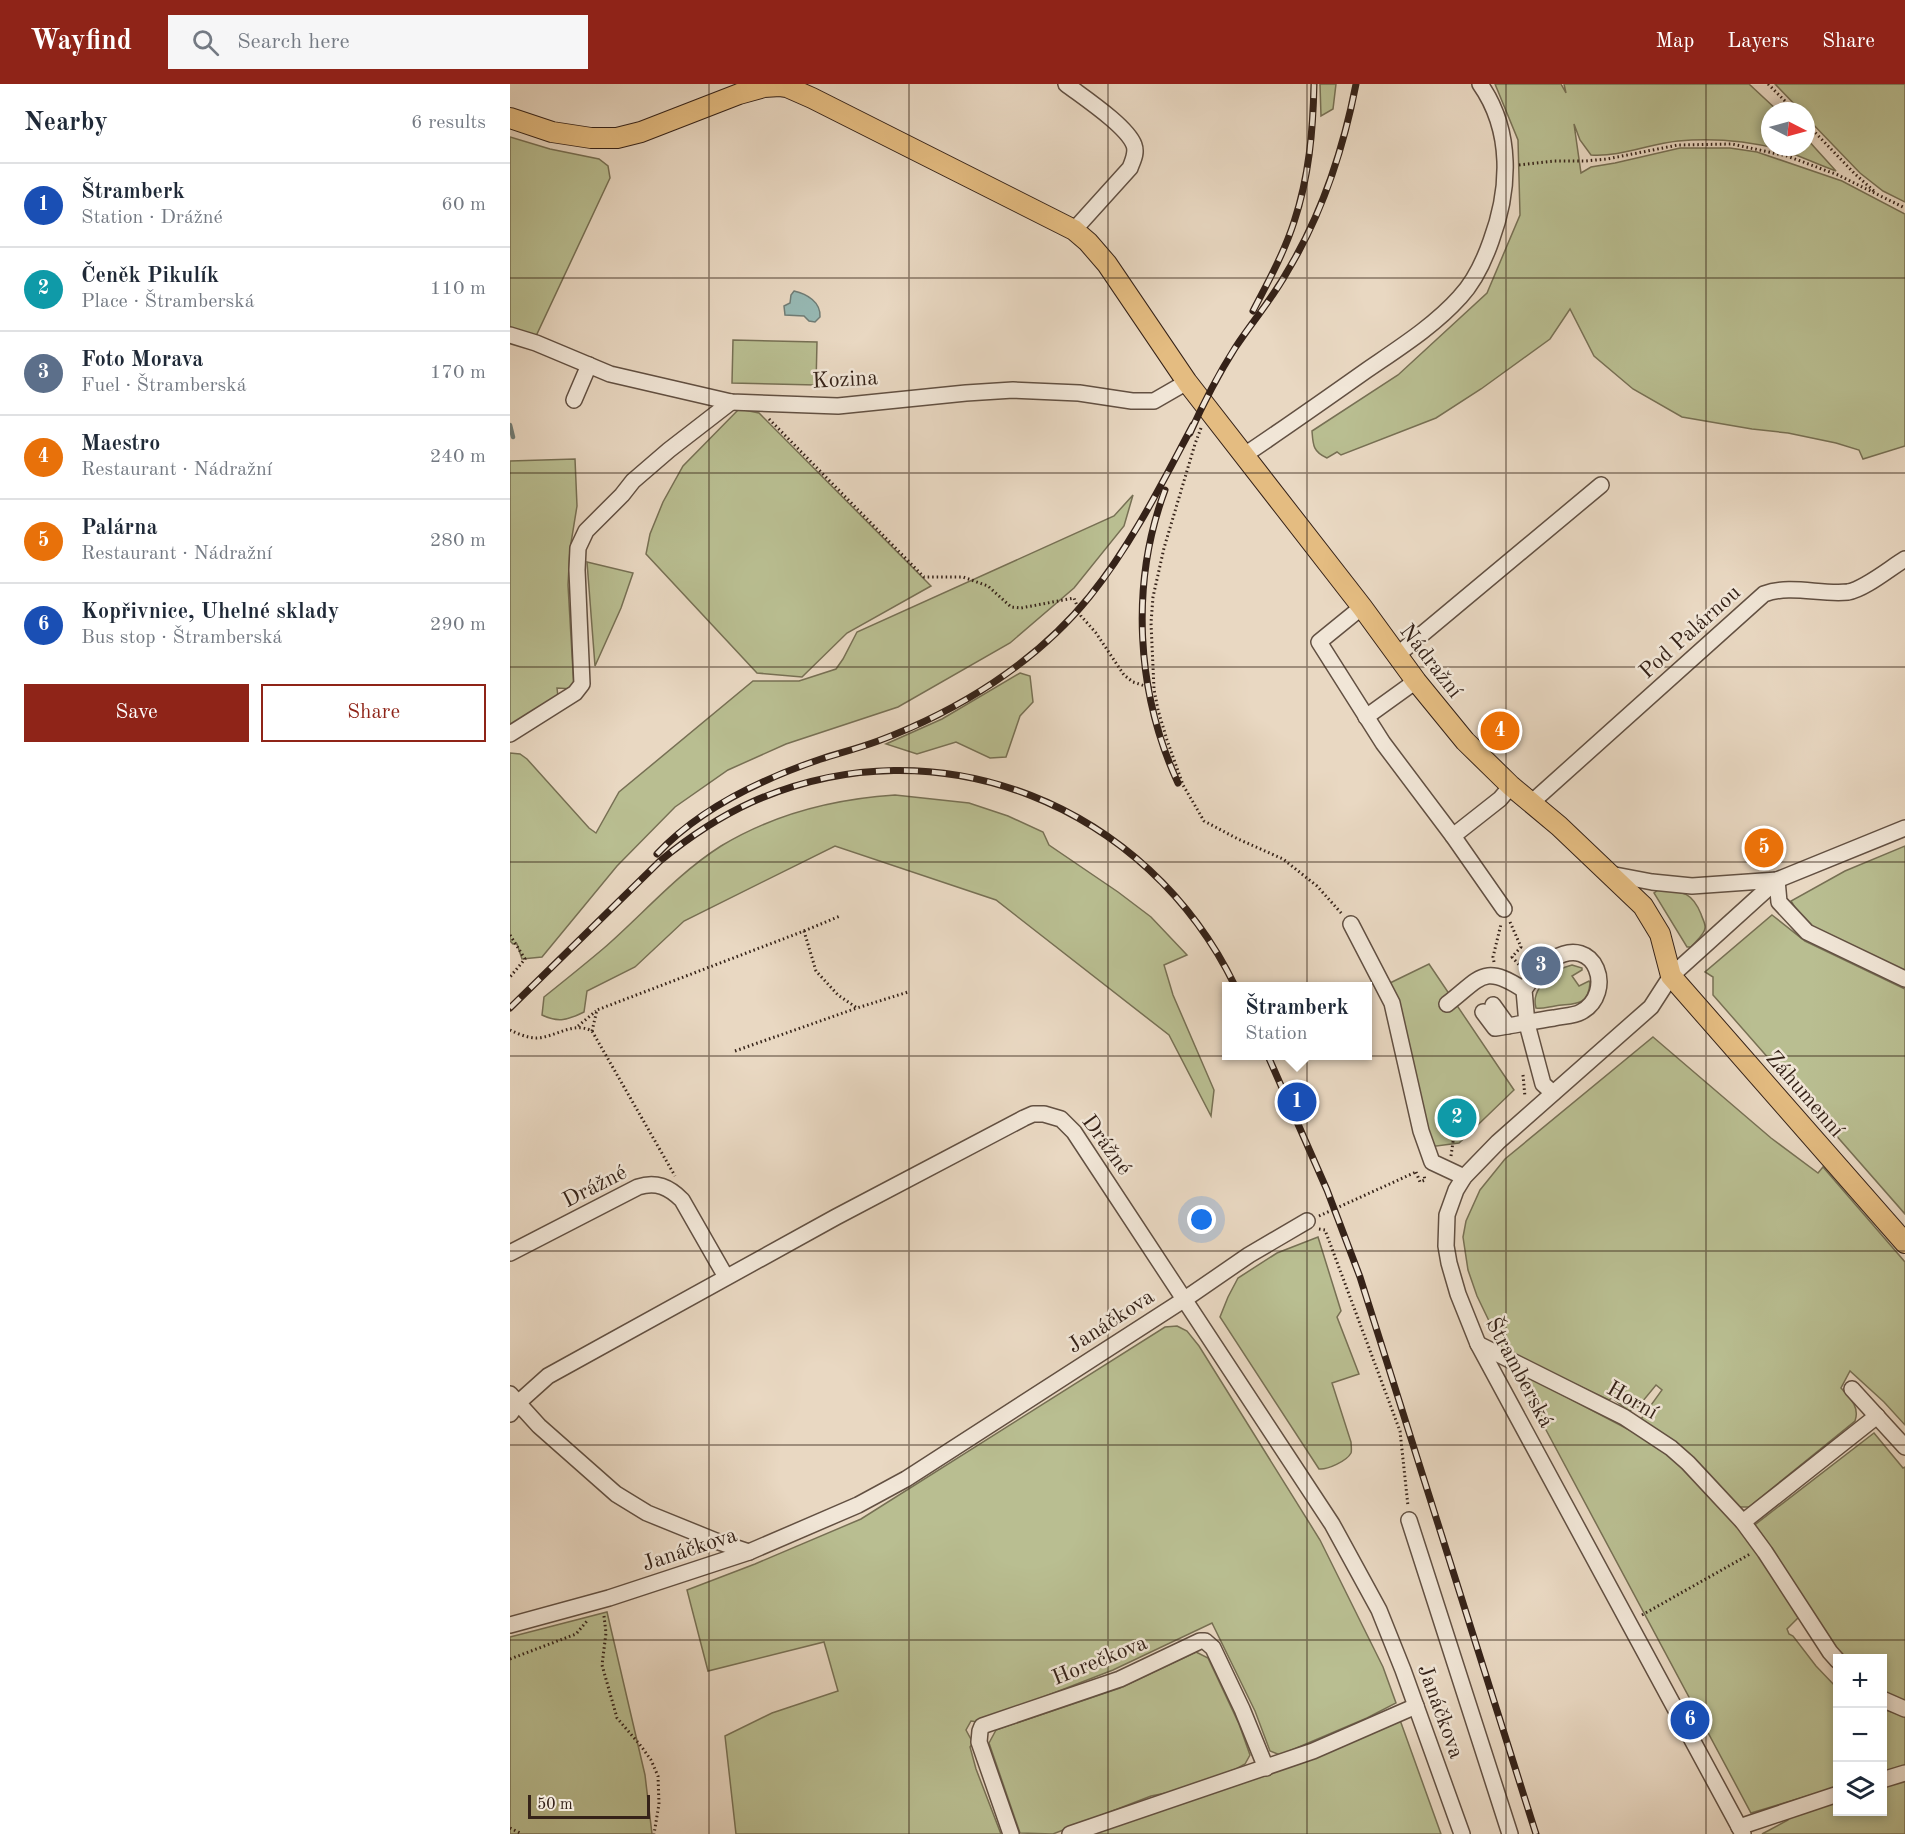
<!DOCTYPE html>
<html lang="en">
<head>
<meta charset="utf-8">
<style>
  :root { --surface:#fff; --page:#f6f6f7; --text:#1f2937; --muted:#747a83; --line:#e0e1e3; --accent:#8f2418 }
  body { margin:0; font-family:"Old Standard TT",serif; background:var(--page); color:var(--text) }
  .controls { position:absolute; right:18px; bottom:18px; display:grid; overflow:hidden; border-radius:0px; box-shadow:0 3px 9px #0003 }
  .controls button { width:54px; height:54px; display:grid; place-items:center; padding:0; border:0; border-bottom:2px solid var(--line); background:var(--surface); color:var(--text); font:30px sans-serif }
  .compass { position:absolute; left:1251px; top:18px; width:54px; height:54px; border-radius:50%; background:var(--surface); box-shadow:0 3px 9px #0003; rotate:96deg }
  .scale { position:absolute; left:18px; bottom:15px; width:122px; box-sizing:border-box; padding-left:6px; border:3px solid #352218; border-top:0; font-size:16px; line-height:21px; white-space:nowrap; color:#352218; -webkit-text-stroke:4px #f1e6d7; paint-order:stroke }
  .you { position:absolute; left:692px; top:1136px; width:21px; height:21px; margin:-15px; border:4px solid #fff; border-radius:50%; background:#1a73e8; box-shadow:0 0 0 9px #1a73e833 }
  .badge { display:grid; place-items:center; width:39px; height:39px; border-radius:50%; background:var(--accent); color:#fff; font-size:20px; font-weight:700 }
  .pin { position:absolute; translate:-50% -50%; border:3px solid #fff; box-shadow:0 2px 6px #0006 }
  .popup { position:absolute; left:712px; top:898px; width:150px; height:78px; box-sizing:border-box; display:grid; place-content:center; border-radius:0px; background:var(--surface); filter:drop-shadow(0 2px 4px #0005); font-size:20px; white-space:nowrap; color:var(--muted) }
  .popup b { font-size:22px; color:var(--text) }
  .popup::after { content:''; position:absolute; left:50%; top:100%; margin-left:-12px; border:12px solid transparent; border-top-color:var(--surface) }
  .list { margin:0; padding:0; list-style:none }
  h2 { display:flex; justify-content:space-between; align-items:center; height:78px; margin:0; padding:0 24px; font-size:26px }
  h2 small { font-size:20px; font-weight:400; color:var(--muted) }
  .list li { display:grid; grid-template-columns:39px 1fr auto; gap:18px; align-items:center; box-sizing:border-box; height:84px; padding:0 24px; border-top:2px solid var(--line) }
  .list b { display:block; font-size:22px; white-space:nowrap }
  .list p { margin:0; font-size:20px; white-space:nowrap; color:var(--muted) }
  .list em { font-size:20px; font-style:normal; color:var(--muted) }
  .actions { display:flex; gap:12px; padding:18px 24px }
  .actions a { flex:1; padding:14px 0; border:2px solid var(--accent); border-radius:0px; text-align:center; font-size:21px; color:var(--accent) }
  .actions .main { background:var(--accent); color:#fff }
  .icon { flex:none; width:33px; height:33px; fill:none; stroke:currentColor; stroke-width:2; stroke-linecap:round; stroke-linejoin:round }
  .map { position:relative; flex:none; width:1395px; height:1750px; overflow:hidden }
  header { display:flex; align-items:center; gap:36px; box-sizing:border-box; height:84px; padding:0 30px; background:var(--accent); color:#fff }
  header strong { font-size:28px }
  nav { display:flex; gap:33px; margin-inline-start:auto; font-size:21px }
  .search { width:420px; height:54px; background:var(--page); display:flex; align-items:center; gap:15px; box-sizing:border-box; padding:0 21px; border-radius:0px; color:var(--muted); font-size:22px }
  main { display:flex }
  aside { flex:1; background:var(--surface) }
  .map>svg:first-child { display:block }
  .green { fill:#b9be91; stroke:#777054; stroke-width:1.5 }
  .water { fill:#97b9b4; stroke:#707d76; stroke-width:1.5 }
  .lines { fill:none; stroke-linecap:round; stroke-linejoin:round }
  .stream { stroke:#707d76; stroke-width:4.5 }
  .minor-tunnel { stroke:#c5b4a0; stroke-width:15; stroke-dasharray:15 8; stroke-linecap:butt }
  .minor-casing { stroke:#625042; stroke-width:18 }
  .major-casing { stroke:#352218; stroke-width:22 }
  .path { stroke:#352218; stroke-width:3; stroke-dasharray:1.5 3; stroke-linecap:butt }
  .minor { stroke:#f1e6d7; stroke-width:15 }
  .major { stroke:#e4bc81; stroke-width:20 }
  .rail-casing { stroke:#352218; stroke-width:7 }
  .rail { stroke:#f1e6d7; stroke-width:4.5; stroke-dasharray:14; stroke-linecap:butt }
  .path-bridge { stroke:#352218; stroke-width:3; stroke-dasharray:1.5 3; stroke-linecap:butt }
  .grid { fill:none; stroke:#352218; stroke-width:1.5; stroke-opacity:0.55 }
  .labels { text-anchor:middle; stroke-width:5; stroke-linejoin:round; paint-order:stroke }
  .street-label { font-size:22px; fill:#352218; stroke:#f1e6d7 }
</style>
</head>
<body>
<header>
<strong>Wayfind</strong>
<div class="search"><svg class="icon" aria-label="search" viewBox="0 0 24 24"><circle cx="10" cy="10" r="6"/><path d="M15 15l6 6"/></svg>Search here</div>
<nav><a>Map</a><a>Layers</a><a>Share</a></nav>
</header>
<main>
<aside>
<h2>Nearby<small>6 results</small></h2>
<ul class="list">
<li><span class="badge" style="background:#1a4fb4">1</span><div><b>Štramberk</b><p>Station · Drážné</p></div><em>60 m</em></li>
<li><span class="badge" style="background:#0f9aa8">2</span><div><b>Čeněk Pikulík</b><p>Place · Štramberská</p></div><em>110 m</em></li>
<li><span class="badge" style="background:#5c6f8a">3</span><div><b>Foto Morava</b><p>Fuel · Štramberská</p></div><em>170 m</em></li>
<li><span class="badge" style="background:#e8710a">4</span><div><b>Maestro</b><p>Restaurant · Nádražní</p></div><em>240 m</em></li>
<li><span class="badge" style="background:#e8710a">5</span><div><b>Palárna</b><p>Restaurant · Nádražní</p></div><em>280 m</em></li>
<li><span class="badge" style="background:#1a4fb4">6</span><div><b>Kopřivnice, Uhelné sklady</b><p>Bus stop · Štramberská</p></div><em>290 m</em></li>
</ul>
<div class="actions"><a class="main">Save</a><a>Share</a></div>
</aside>
<div class="map">
<svg width="1395" height="1750" viewBox="0 0 1395 1750">
  <rect width="100%" height="100%" fill="#e9d8c2"/>
  <filter id="stains"><feTurbulence type="fractalNoise" baseFrequency=".00333" numOctaves="4"/><feColorMatrix values="0 0 0 0 .2 0 0 0 0 .09 0 0 0 0 .02 0 0 0 .5 -.17"/></filter>
  <radialGradient id="worn" r=".72"><stop offset=".6" stop-color="#630" stop-opacity="0"/><stop offset="1" stop-color="#630" stop-opacity=".3"/></radialGradient>
  <!-- green -->
  <g class="green">
    <path d="M810 0H826L823 25 811 32Z"/>
    <path d="M985 0H1051L1056 9 1054 0H1239L1268 27H1260V63H1296V54L1326 87C1307 80 1288 71 1269 65 1237 57 1201 54 1168 57 1139 60 1110 73 1081 71L1070 56 1064 40 1071 89 1081 83 1105 79 1170 64H1220L1247 68 1332 97 1395 130V362L1353 375 1349 366 1326 359 1278 349 1242 345 1172 333 1123 305 1084 272 1060 225 1040 255 971 305 926 334 831 371 827 368 817 374C803 368 803 361 802 347L888 291 977 209 1010 131 1008 56Z"/>
    <path d="M1265 0H1395V118L1373 107 1350 89 1296 33V27H1291Z"/>
    <path d="M0 53 40 65 89 75 98 82 100 94 26 252 0 243Z"/>
    <path d="M223 256 307 258 306 301 222 299Z"/>
    <path d="M229 325 249 329 421 502 337 549 292 593 247 589 136 470 140 450 153 418 173 382Z"/>
    <path d="M65 375 67 422 60 465 58 501 64 605 47 604 48 613 0 645V377Z"/>
    <path d="M623 411 614 442 564 504 500 559 388 623 276 660 218 686 165 723 107 782 32 873 12 875 7 860H3L0 857V669L10 670 17 675 79 744 86 749 109 708 243 597H289L326 585 333 575 347 548 604 432Z"/>
    <path d="M77 478 123 489 111 524 85 582Z"/>
    <path d="M510 589 520 592 523 618 510 632 496 673 480 674 446 658 407 670 376 660 432 635Z"/>
    <path d="M385 711 459 719 498 732 533 748 539 761 608 808 641 833 677 871 654 881 663 911 704 1006 701 1032 659 951 486 816 325 762 174 837 125 883 77 907 74 928C58 936 48 939 32 931L34 913C54 897 74 881 94 864 133 830 167 790 211 762 264 730 324 715 385 711Z"/>
    <path d="M1395 762V891L1298 845 1281 817 1335 787Z"/>
    <path d="M1148 806C1171 808 1181 806 1191 830 1192 834 1196 840 1195 844 1195 850 1185 858 1181 863H1177L1144 809Z"/>
    <path d="M1262 831 1295 857 1395 905V1130L1203 911V893L1195 888Z"/>
    <path d="M919 880 1004 1006 949 1059 919 1063 898 960 880 899Z"/>
    <path d="M1062 881 1072 884V886L1062 892 1069 902 1079 897 1080 899C1078 923 1064 919 1045 922 1038 923 1032 925 1026 924 1020 904 1045 885 1062 881Z"/>
    <path d="M1143 953 1261 1054 1308 1089 1313 1083 1395 1178V1341L1374 1318 1340 1287 1331 1304C1340 1314 1350 1323 1345 1337L1239 1423H1229C1198 1391 1168 1359 1131 1335L1152 1306 1146 1301 1128 1323 1119 1327 1102 1314 1099 1316 993 1266 967 1212 958 1186 953 1153 956 1137 970 1106 995 1075Z"/>
    <path d="M808 1153 831 1227 827 1233 849 1290 822 1299 841 1358C841 1361 842 1366 841 1369 837 1377 817 1386 809 1385L710 1233 718 1213 728 1194 767 1169Z"/>
    <path d="M667 1242 677 1247 689 1262 810 1456 873 1583 886 1619 857 1634 770 1671 760 1667 745 1627 702 1539 603 1586 469 1638 461 1637 456 1646 463 1659 460 1663 466 1685 491 1750H226L215 1652 262 1629 328 1607 314 1558 198 1587 177 1506 245 1480 351 1435 655 1243Z"/>
    <path d="M1003 1285 1148 1361 1180 1388 1247 1465 1290 1532 1277 1545 1279 1550 1283 1552 1306 1582 1327 1604V1703L1241 1729 1035 1344 1036 1341 1023 1317 1020 1318Z"/>
    <path d="M1364 1349 1393 1384 1395 1383V1618L1373 1609 1372 1574H1331L1242 1443Z"/>
    <path d="M97 1528 135 1691 142 1750H0V1553Z"/>
    <path d="M686 1568 698 1574 729 1640 740 1671 735 1680 726 1685 666 1707 641 1712 543 1750 510 1749 479 1659 486 1646 610 1604Z"/>
    <path d="M1372 1625 1395 1632V1683L1372 1690Z"/>
    <path d="M890 1636 931 1750H577L665 1719 741 1696Z"/>
    <path d="M1395 1693V1750H1252L1278 1736 1280 1730 1327 1715 1328 1728H1372L1373 1700Z"/>
  </g>
  <!-- water -->
  <path class="water" d="M284 207C297 210 311 218 310 233L305 238 299 237 294 232 275 231 274 222 280 219 281 211Z"/>
  <g class="lines">
    <!-- stream -->
    <path class="stream" d="M0 341 3 353"/>
    <!-- minor-tunnel -->
    <path class="minor-tunnel" d="M1025 890 1043 875"/>
    <!-- minor casing -->
    <g class="minor-casing">
      <g id="minor">
        <path d="M556 0C573 13 617 42 624 61 627 69 623 76 620 84L564 146"/>
        <path d="M0 251 26 259 100 290 221 318 328 322 456 309 503 306 569 309 622 317H644L677 298"/>
        <path d="M64 316 79 281"/>
        <path d="M733 372C775 344 816 315 857 286 889 264 924 242 950 213 965 197 974 177 981 157 1000 106 1003 47 970 0"/>
        <path d="M852 523 809 558 873 659 943 752"/>
        <path d="M886 572 1091 401"/>
        <path d="M856 633 906 597"/>
        <path d="M0 650 65 609 72 600 67 486 68 464 76 447 112 411 123 397 159 366 221 318"/>
        <path d="M1021 719 1254 510C1281 500 1310 511 1338 508 1355 505 1380 484 1395 475"/>
        <path d="M1100 790 1142 798 1182 802 1267 796 1395 744"/>
        <path d="M1267 796 1269 818 1297 848 1395 895"/>
        <path d="M994 825 943 752 990 715 1001 702"/>
        <path d="M841 840 882 919 911 1047 922 1078 954 1093"/>
        <path d="M1025 890 1014 906 1017 940 1033 1000 1043 1009"/>
        <path d="M937 920C971 894 973 879 1014 906"/>
        <path d="M983 921 998 942"/>
        <path d="M973 928 985 944C1005 941 1024 937 1044 934 1053 932 1064 932 1071 928 1106 909 1086 849 1043 875"/>
        <path d="M0 1169 128 1103C146 1097 159 1103 172 1116L216 1193"/>
        <path d="M968 1260 1114 1333 1161 1364 1178 1379 1233 1438 1255 1468 1320 1568 1328 1577"/>
        <path d="M1342 1305 1395 1363"/>
        <path d="M0 1310 29 1342 106 1410 137 1429 206 1457 239 1468"/>
        <path d="M0 1330 9 1318 38 1292 326 1133 514 1034 523 1030H534L551 1035 564 1048 822 1440 869 1526 893 1586 952 1750"/>
        <path d="M899 1436 1000 1750"/>
        <path d="M1233 1438 1367 1332"/>
        <path d="M0 1541 99 1514 239 1468 348 1421 396 1395 675 1215 739 1171 797 1137"/>
        <path d="M1372 1615 1395 1625"/>
        <path d="M1372 1696 1395 1689"/>
        <path d="M1229 1743 1328 1710"/>
        <path d="M501 1750 469 1658 470 1647 472 1642 610 1595 690 1557H695L703 1564 732 1625 756 1684"/>
        <path d="M560 1750 803 1667 906 1622"/>
        <path d="M1233 1750 968 1260 948 1210 939 1179 936 1162 937 1131 946 1106 954 1093 988 1058 1141 923 1161 892 1267 796"/>
      </g>
    </g>
    <!-- major casing -->
    <g class="major-casing">
      <path id="major" d="M0 34 42 48 81 54H107L131 48 229 10 254 3 270 2 277 3 302 14 564 146 578 158 597 180 677 298 852 523 906 597 955 657 1001 702 1049 742 1133 822 1150 850 1161 892 1395 1159"/>
    </g>
    <!-- path -->
    <g class="path">
      <path d="M1258 0 1285 27"/>
      <path d="M1296 39 1344 89 1365 108"/>
      <path d="M1009 81 1044 77H1075L1097 75 1168 61 1222 60 1277 72 1328 91 1395 124"/>
      <path d="M259 335 414 493H453L478 502 501 523 511 524 564 514 571 532 586 549 614 591 623 598 644 605"/>
      <path d="M691 344 685 360 654 464 643 513 641 539 644 605 648 626 657 656 673 701 694 737 728 755 773 775 807 802 832 830"/>
      <path d="M1000 838 1011 863 1002 873 1012 884"/>
      <path d="M294 847 330 832"/>
      <path d="M0 851 15 875 0 893"/>
      <path d="M984 878 983 873 991 840"/>
      <path d="M68 942 86 927"/>
      <path d="M0 946C8 950 18 954 27 954 46 953 63 937 82 947L165 1092"/>
      <path d="M82 947 87 926 294 847 306 887 328 911 347 924 398 908"/>
      <path d="M225 967 347 924"/>
      <path d="M1013 991 1015 1013"/>
      <path d="M941 1072 946 1037 944 1033 947 1031 950 1034 946 1037"/>
      <path d="M906 1088 910 1098 915 1096 914 1091"/>
      <path d="M809 1145 815 1146 890 1347 898 1422"/>
      <path d="M1132 1531 1240 1470"/>
      <path d="M94 1532 96 1549 92 1581 107 1634 131 1662 141 1676 148 1692 149 1720 144 1750"/>
      <path d="M0 1575 66 1550 77 1537"/>
      <path d="M0 1744 12 1750"/>
    </g>
    <!-- minor -->
    <use href="#minor" class="minor"/>
    <!-- major -->
    <use href="#major" class="major"/>
    <!-- rail casing -->
    <g class="rail-casing">
      <g id="rail">
        <path d="M743 227C758 198 774 169 784 138 799 93 803 47 804 0"/>
        <path d="M680 349C693 320 708 291 725 264 742 238 762 215 777 188 812 130 833 67 846 0"/>
        <path d="M655 406C620 500 626 608 668 699"/>
        <path d="M147 770C190 724 252 695 311 675 330 669 349 664 368 657 448 627 526 579 580 512 622 460 652 399 683 341"/>
        <path d="M0 924 150 777C179 753 209 733 242 718 428 635 638 722 725 902"/>
        <path d="M758 972 817 1106 850 1193 1026 1750"/>
      </g>
    </g>
    <!-- rail -->
    <use href="#rail" class="rail"/>
    <!-- path-bridge -->
    <path class="path-bridge" d="M809 1132 906 1088"/>
  </g>
  <!-- grid -->
  <path class="grid" d="M199 0V1750M399 0V1750M598 0V1750M797 0V1750M996 0V1750M1196 0V1750M0 194H1395M0 389H1395M0 583H1395M0 778H1395M0 972H1395M0 1167H1395M0 1361H1395M0 1556H1395"/>
  <g class="labels">
    <!-- street labels -->
    <g class="street-label">
      <text transform="translate(335 294) rotate(-3)" y="8">Kozina</text>
      <text transform="translate(1179 547) rotate(-42)" y="8">Pod Palárnou</text>
      <text transform="translate(922 576) rotate(52)" y="8">Nádražní</text>
      <text transform="translate(1296 1009) rotate(49)" y="8">Záhumenní</text>
      <text transform="translate(598 1060) rotate(54)" y="8">Drážné</text>
      <text transform="translate(84 1101) rotate(-27)" y="8">Drážné</text>
      <text transform="translate(600 1236) rotate(-33)" y="8">Janáčkova</text>
      <text transform="translate(1011 1288) rotate(62)" y="8">Štramberská</text>
      <text transform="translate(1123 1315) rotate(30)" y="8">Horní</text>
      <text transform="translate(179 1464) rotate(-18)" y="8">Janáčkova</text>
      <text transform="translate(589 1575) rotate(-22)" y="8">Horečkova</text>
      <text transform="translate(932 1627) rotate(70)" y="8">Janáčkova</text>
    </g>
  </g>
  <rect width="100%" height="100%" filter="url(#stains)"/>
  <rect width="100%" height="100%" fill="url(#worn)"/>
</svg>
<div class="controls">
<button>+</button>
<button>−</button>
<button><svg class="icon" aria-label="layers" viewBox="0 0 24 24"><path d="M12 4l9 5-9 5-9-5zM3 14l9 5 9-5"/></svg></button>
</div>
<svg class="compass" viewBox="-18 -18 36 36"><path d="M0-13l5 13h-10z" fill="#e53935"/><path d="M0 13l5-13h-10z" fill="#747a83"/></svg>
<div class="scale">50 m</div>
<div class="you"></div>
<div class="pin badge" style="left:787px;top:1018px;background:#1a4fb4">1</div>
<div class="popup"><b>Štramberk</b>Station</div>
<div class="pin badge" style="left:947px;top:1034px;background:#0f9aa8">2</div>
<div class="pin badge" style="left:1031px;top:882px;background:#5c6f8a">3</div>
<div class="pin badge" style="left:990px;top:647px;background:#e8710a">4</div>
<div class="pin badge" style="left:1254px;top:764px;background:#e8710a">5</div>
<div class="pin badge" style="left:1180px;top:1636px;background:#1a4fb4">6</div>
</div>
</main>
</body>
</html>
